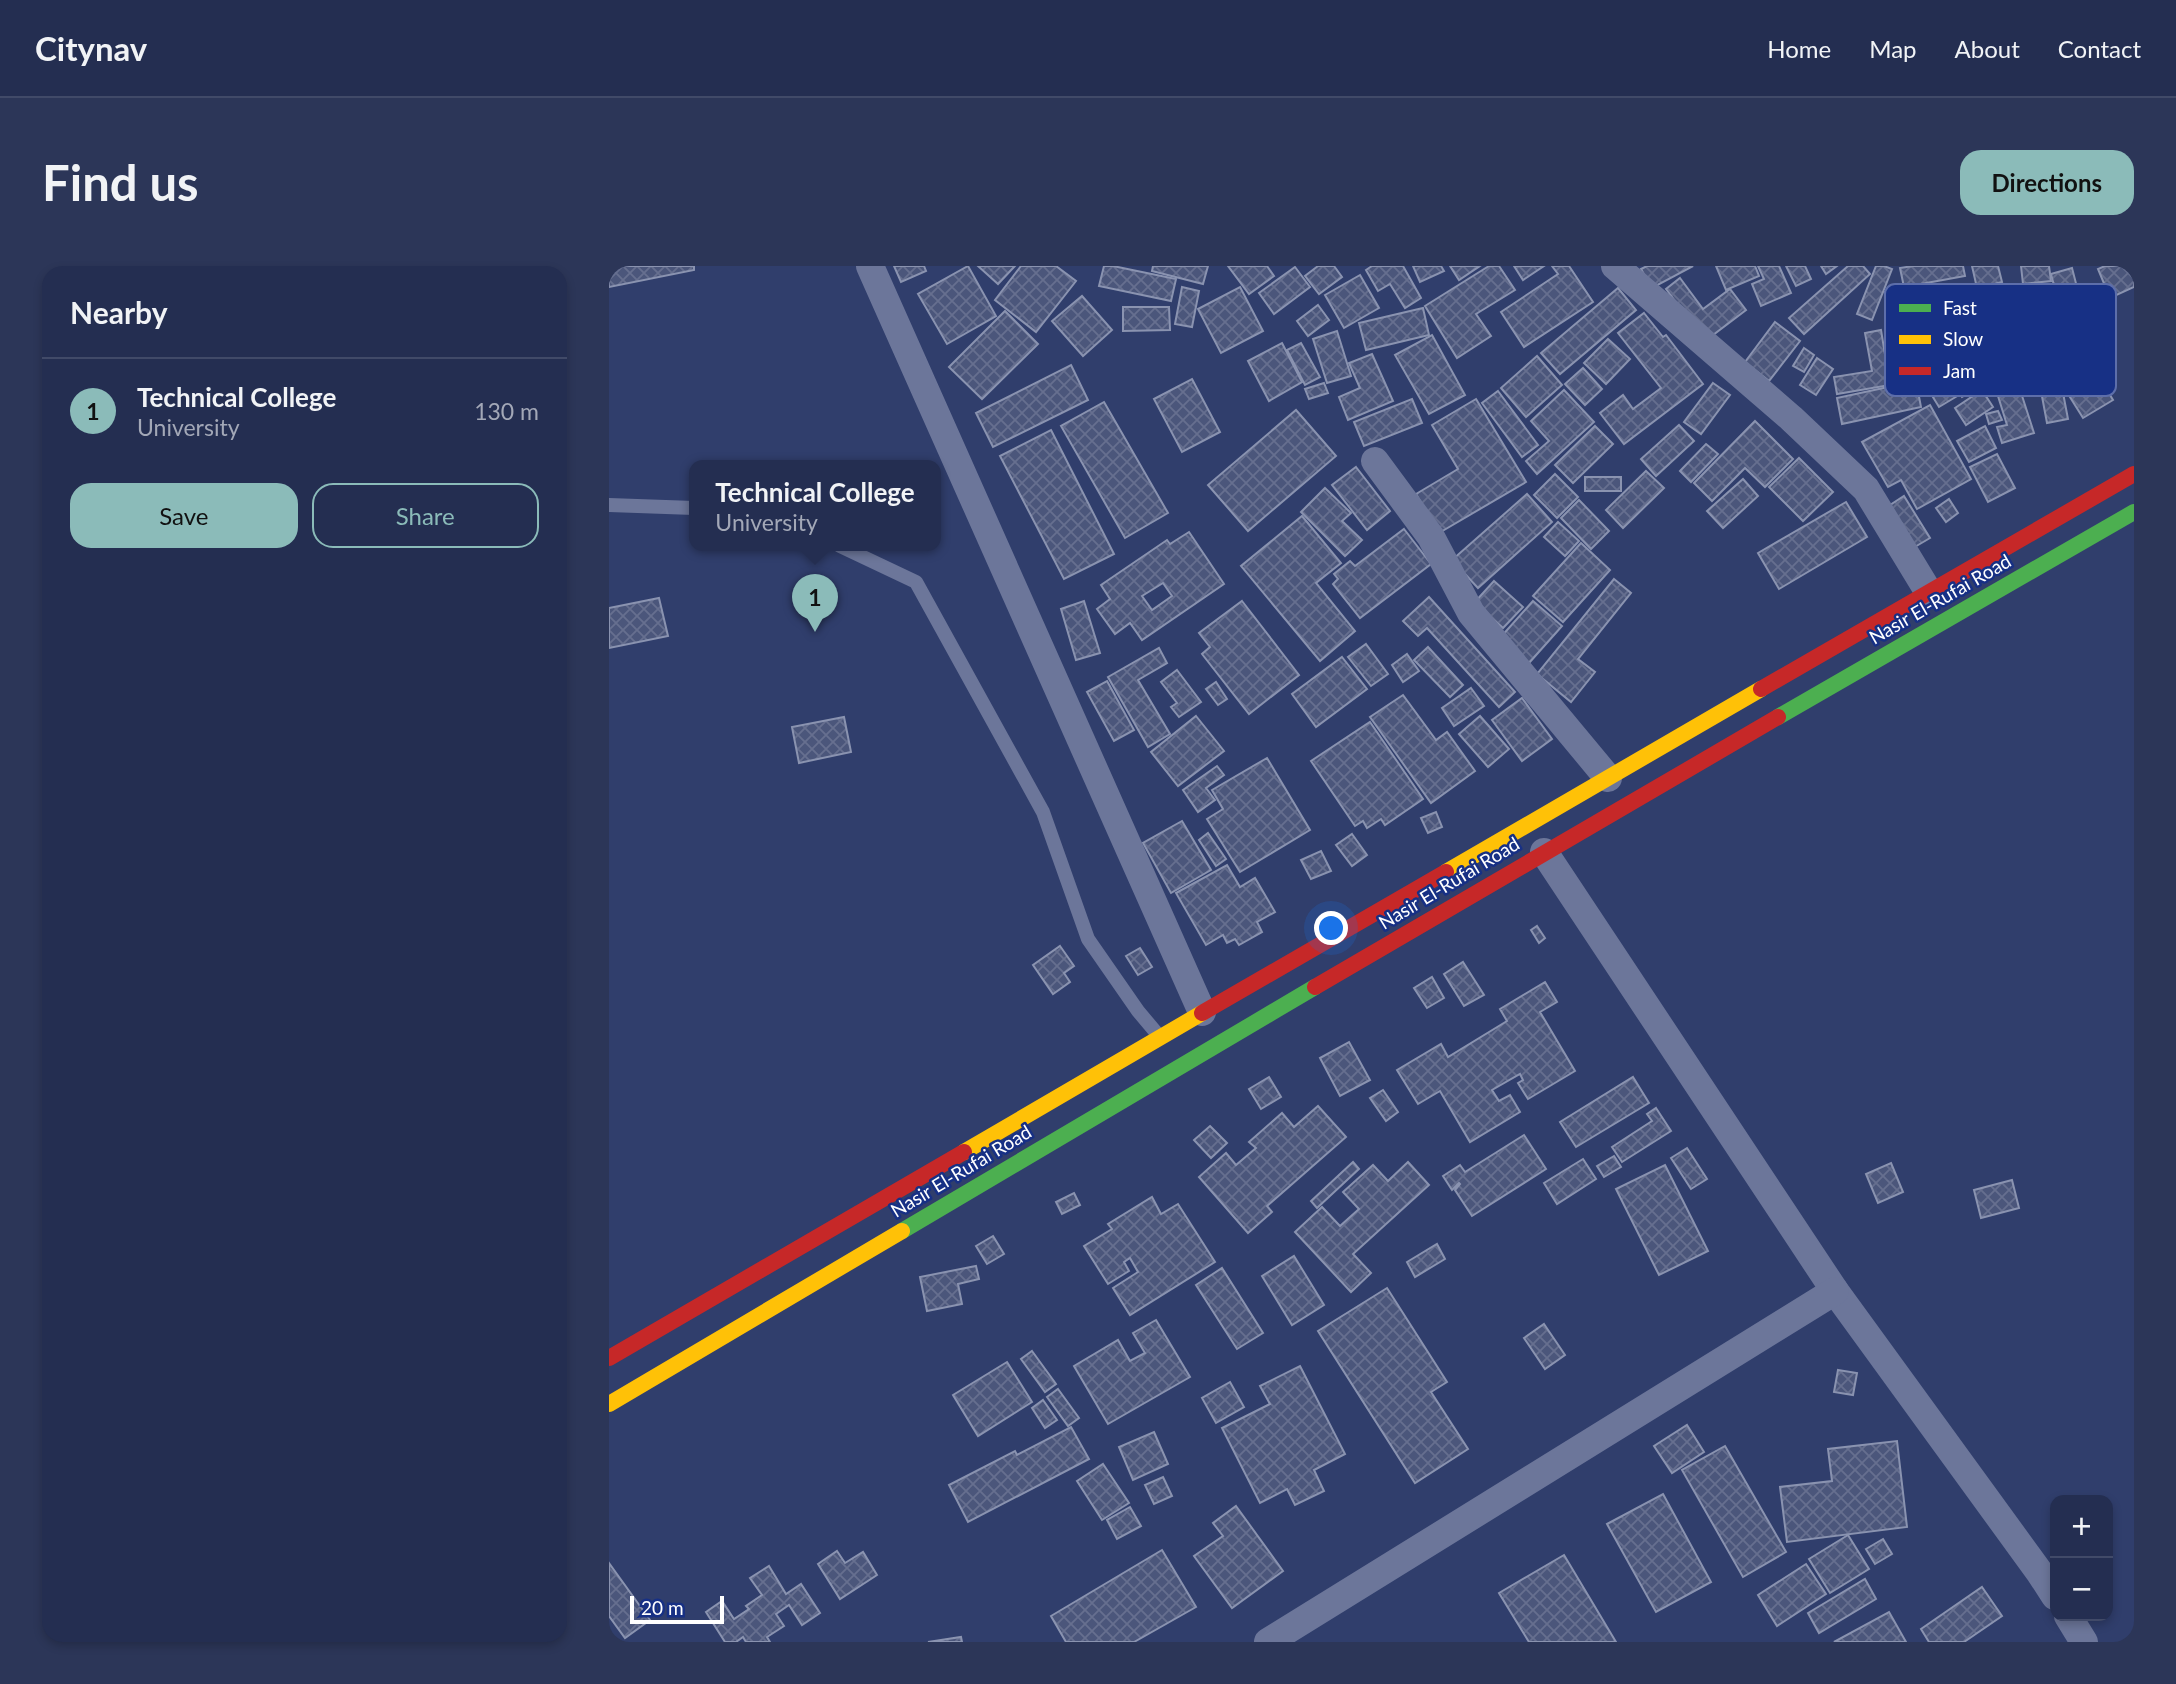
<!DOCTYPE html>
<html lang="en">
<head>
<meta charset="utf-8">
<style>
  :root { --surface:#242e51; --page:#2c3658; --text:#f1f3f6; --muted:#a3a8b7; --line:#414a68; --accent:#8bbbb9 }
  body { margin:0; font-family:Lato,sans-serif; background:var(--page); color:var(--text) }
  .controls { position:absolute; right:21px; bottom:21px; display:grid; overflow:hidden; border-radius:14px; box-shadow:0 4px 10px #0003 }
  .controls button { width:63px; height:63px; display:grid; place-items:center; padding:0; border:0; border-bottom:2px solid var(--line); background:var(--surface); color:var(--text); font:35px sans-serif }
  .scale { position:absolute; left:21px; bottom:18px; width:94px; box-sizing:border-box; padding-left:7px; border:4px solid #fff; border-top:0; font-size:19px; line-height:24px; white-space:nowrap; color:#fff; -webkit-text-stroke:5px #173085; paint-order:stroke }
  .you { position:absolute; left:723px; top:663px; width:24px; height:24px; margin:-18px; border:5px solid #fff; border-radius:50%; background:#1a73e8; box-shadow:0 0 0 10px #1a73e833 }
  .badge { display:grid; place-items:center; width:46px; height:46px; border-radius:50%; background:var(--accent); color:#111; font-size:23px; font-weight:700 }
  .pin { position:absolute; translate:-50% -58px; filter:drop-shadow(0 2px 4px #0008) }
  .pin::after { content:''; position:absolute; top:37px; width:24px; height:21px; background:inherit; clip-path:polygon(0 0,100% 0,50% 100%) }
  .popup { position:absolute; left:80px; top:194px; width:252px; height:91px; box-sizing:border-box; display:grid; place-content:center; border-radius:14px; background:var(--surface); filter:drop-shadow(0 2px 5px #0005); font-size:23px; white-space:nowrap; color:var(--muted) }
  .popup b { font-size:26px; color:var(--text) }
  .popup::after { content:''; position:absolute; left:50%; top:100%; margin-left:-14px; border:14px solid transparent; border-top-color:var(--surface) }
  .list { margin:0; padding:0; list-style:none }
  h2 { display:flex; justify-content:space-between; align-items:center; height:91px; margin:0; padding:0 28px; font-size:30px }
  h2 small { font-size:23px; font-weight:400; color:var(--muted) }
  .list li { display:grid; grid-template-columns:46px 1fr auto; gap:21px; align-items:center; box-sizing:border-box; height:105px; padding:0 28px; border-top:2px solid var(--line) }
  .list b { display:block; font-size:26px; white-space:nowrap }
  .list p { margin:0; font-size:23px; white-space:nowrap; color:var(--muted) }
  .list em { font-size:23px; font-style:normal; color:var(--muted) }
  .actions { display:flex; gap:14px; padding:21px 28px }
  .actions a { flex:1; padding:16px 0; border:2px solid var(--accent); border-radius:21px; text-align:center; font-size:24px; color:var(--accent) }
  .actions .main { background:var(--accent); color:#111 }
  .map { position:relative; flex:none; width:1525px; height:1376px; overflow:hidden; border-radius:21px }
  header { display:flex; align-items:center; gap:42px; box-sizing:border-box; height:98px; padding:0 35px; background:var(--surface); border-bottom:2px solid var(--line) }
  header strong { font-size:33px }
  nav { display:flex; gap:38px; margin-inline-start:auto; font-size:24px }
  .intro { display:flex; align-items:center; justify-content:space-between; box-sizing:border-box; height:168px; padding:0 42px }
  h1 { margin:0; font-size:49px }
  .button { padding:18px 32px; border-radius:21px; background:var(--accent); color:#111; font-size:24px; font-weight:700 }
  main { display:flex; gap:42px; padding:0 42px }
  aside { flex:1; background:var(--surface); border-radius:21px; box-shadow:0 4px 10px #0003 }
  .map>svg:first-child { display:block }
  .building { fill:url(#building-cross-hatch); stroke:#8a93b0; stroke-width:2; fill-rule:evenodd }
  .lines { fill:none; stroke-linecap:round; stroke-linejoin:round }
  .lane { stroke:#6c769a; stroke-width:14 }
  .street { stroke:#6c769a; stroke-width:28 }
  .fast { stroke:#4caf50; stroke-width:16 }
  .slow { stroke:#ffc107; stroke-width:16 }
  .jam { stroke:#c62828; stroke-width:16 }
  .labels { text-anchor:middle; stroke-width:5; stroke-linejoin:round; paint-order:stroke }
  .street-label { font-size:19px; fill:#fff; stroke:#173085 }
  .key { fill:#173085; stroke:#5d6eaa; stroke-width:2 }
  .key-label { font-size:19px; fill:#fff }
</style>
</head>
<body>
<header>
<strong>Citynav</strong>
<nav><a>Home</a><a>Map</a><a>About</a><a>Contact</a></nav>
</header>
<div class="intro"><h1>Find us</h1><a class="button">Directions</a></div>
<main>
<aside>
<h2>Nearby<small></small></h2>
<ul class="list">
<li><span class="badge">1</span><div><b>Technical College</b><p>University</p></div><em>130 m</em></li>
</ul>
<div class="actions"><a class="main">Save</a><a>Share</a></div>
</aside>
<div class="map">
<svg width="1525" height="1376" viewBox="0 0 1525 1376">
  <defs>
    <pattern id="building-cross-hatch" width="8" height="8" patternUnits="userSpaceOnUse" patternTransform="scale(1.75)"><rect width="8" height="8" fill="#4b567b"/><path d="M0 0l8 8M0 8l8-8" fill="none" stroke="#666f8f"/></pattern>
  </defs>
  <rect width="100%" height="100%" fill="#303e6c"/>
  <!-- building -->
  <g class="building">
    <path d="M0 0H85V4L0 21Z"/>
    <path d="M285 0H315L317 5 292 16Z"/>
    <path d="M359 0 387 50 338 78 309 28Z"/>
    <path d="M369 0H406L389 18Z"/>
    <path d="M412 0H447L467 15 427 66 386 34Z"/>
    <path d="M495 0H504L567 13 562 35 490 20Z"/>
    <path d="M544 0H599L594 18 543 5Z"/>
    <path d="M619 0H658L665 10 640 28Z"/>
    <path d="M709 0H725L733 11 710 28 696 10Z"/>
    <path d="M763 0H794L812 32 796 42 781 18 769 25 757 4Z"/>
    <path d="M804 0H832L835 5 811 16Z"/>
    <path d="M841 0H871L850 14Z"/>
    <path d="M880 0H890L906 24 867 48 882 70 848 92 816 40Z"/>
    <path d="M905 0H935L914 14Z"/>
    <path d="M943 0H960L984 36 915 81 892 46 949 8Z"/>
    <path d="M1038 0H1084L1043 22 1032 3Z"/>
    <path d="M1107 0H1146L1150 10 1117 24Z"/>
    <path d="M1149 0H1170L1182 27 1152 40 1143 18 1155 13Z"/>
    <path d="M1177 0H1196L1202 13 1187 20Z"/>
    <path d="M1212 0H1228L1217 8Z"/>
    <path d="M1239 0H1254L1261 8 1195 68 1180 52Z"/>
    <path d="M1267 0H1275L1283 3 1263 54 1248 48Z"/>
    <path d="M1304 0H1354L1356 10 1295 21 1291 2Z"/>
    <path d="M1363 0H1389L1393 16 1368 22Z"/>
    <path d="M1412 0H1440L1442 15 1414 18Z"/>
    <path d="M1496 0H1525V21L1501 32 1489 3Z"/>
    <path d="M686 1 701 21 665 48 650 27Z"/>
    <path d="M1463 2 1470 29 1449 35 1442 8Z"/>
    <path d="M751 9 770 42 735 62 716 29Z"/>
    <path d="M1071 12 1094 43 1121 23 1137 44 1096 75 1057 23Z"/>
    <path d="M1328 18 1335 66 1317 68 1310 20Z"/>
    <path d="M573 21 590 25 583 61 566 58Z"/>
    <path d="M631 21 654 65 612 87 589 43Z"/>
    <path d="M1009 22 1027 44 951 108 932 87Z"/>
    <path d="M1435 22 1448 87 1428 91 1415 26Z"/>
    <path d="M1297 24 1306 102 1284 105 1276 26Z"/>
    <path d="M1347 27 1352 43 1339 47 1335 31Z"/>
    <path d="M1372 28 1380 50 1363 55 1355 33Z"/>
    <path d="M473 30 503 64 474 90 443 55Z"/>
    <path d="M709 39 720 54 699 70 688 55Z"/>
    <path d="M514 41H560L561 64 514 65Z"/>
    <path d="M814 42 820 69 757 84 750 57Z"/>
    <path d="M1488 44 1499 95 1464 102 1453 51Z"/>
    <path d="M396 45 429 78 373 133 340 101Z"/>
    <path d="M1035 47 1054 71 1057 69 1094 118 1015 178 991 147 1014 129 1024 143 1052 122 1009 67Z"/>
    <path d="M1166 56 1191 75 1160 115 1136 96Z"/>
    <path d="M1398 61 1408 99 1390 103 1380 66Z"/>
    <path d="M1272 64 1281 119 1228 128 1225 111 1263 105 1256 67Z"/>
    <path d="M1343 64 1349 74 1333 84 1326 74Z"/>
    <path d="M728 65 742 110 718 117 704 73Z"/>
    <path d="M1316 68 1318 80 1308 82 1306 70Z"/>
    <path d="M823 69 856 129 820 148 786 89Z"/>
    <path d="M1367 70 1376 85 1337 107 1350 129 1330 141 1308 105Z"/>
    <path d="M999 73 1021 93 997 118 975 97Z"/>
    <path d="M673 77 693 116 660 135 639 95Z"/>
    <path d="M692 77 711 111 696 119 678 84Z"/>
    <path d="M1324 81 1327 88 1310 97 1307 90Z"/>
    <path d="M1195 82 1205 89 1195 106 1184 100Z"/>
    <path d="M763 88 784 135 739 154 730 131 751 122 740 97Z"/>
    <path d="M928 90 953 119 917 151 892 122Z"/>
    <path d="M1374 91 1386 113 1353 131 1341 109Z"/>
    <path d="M1208 92 1224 103 1207 129 1191 119Z"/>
    <path d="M462 99 479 134 384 181 367 147Z"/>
    <path d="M974 102 993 123 976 139 956 118Z"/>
    <path d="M1450 106 1459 153 1438 157 1429 109Z"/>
    <path d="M1487 106 1504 134 1474 152 1456 123Z"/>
    <path d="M1406 108 1425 167 1393 177 1388 161 1398 159 1384 114Z"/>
    <path d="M583 113 611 166 573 186 545 133Z"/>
    <path d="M1307 115 1312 141 1233 158 1228 132Z"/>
    <path d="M715 117 719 127 700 133 696 123Z"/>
    <path d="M1104 117 1121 129 1092 168 1075 156Z"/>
    <path d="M955 124 985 156 928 208 917 195 940 175 922 155Z"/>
    <path d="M1373 124 1384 141 1357 159 1346 142Z"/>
    <path d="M889 125 929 179 913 191 873 137Z"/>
    <path d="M803 133 813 157 755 180 745 156Z"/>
    <path d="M867 133 917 216 830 267 807 228 849 203 823 159Z"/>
    <path d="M495 136 559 247 516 272 452 160Z"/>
    <path d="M1321 139 1362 213 1308 243 1292 214 1279 221 1253 176Z"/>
    <path d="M687 144 727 190 639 265 599 219Z"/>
    <path d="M1389 145 1393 154 1380 158 1377 148Z"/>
    <path d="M1146 155 1184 193 1156 221 1136 202 1103 235 1085 217Z"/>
    <path d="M1070 159 1085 175 1047 210 1032 193Z"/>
    <path d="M986 160 1004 178 964 217 946 199Z"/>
    <path d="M1376 160 1387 182 1360 196 1348 175Z"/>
    <path d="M442 164 505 288 455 313 391 190Z"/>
    <path d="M1097 178 1109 188 1082 216 1071 205Z"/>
    <path d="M1388 188 1406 222 1379 236 1361 201Z"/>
    <path d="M1190 192 1224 226 1194 255 1160 221Z"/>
    <path d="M747 201 781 245 758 264 723 219Z"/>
    <path d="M1037 205 1055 222 1014 262 997 244Z"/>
    <path d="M946 208 969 231 948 252 925 229Z"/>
    <rect x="976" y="211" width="36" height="14"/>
    <path d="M1134 213 1149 230 1114 262 1098 245Z"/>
    <path d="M716 222 742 247 733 255 753 274 736 290 692 246Z"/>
    <path d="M918 228 943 256 869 322 843 294Z"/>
    <path d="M1295 230 1321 272 1304 282 1278 241Z"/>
    <path d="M1340 233 1349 247 1337 256 1327 242Z"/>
    <path d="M970 234 1000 265 982 283 952 252Z"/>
    <path d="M1237 236 1258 271 1170 323 1149 287Z"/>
    <path d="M693 250 732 297 707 317 746 365 711 395 632 300Z"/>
    <path d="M949 256 970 275 956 290 935 271Z"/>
    <path d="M795 263 822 298 751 352 724 318 729 313 725 308 741 295 746 300Z"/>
    <path d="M580 266 615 318 533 374 521 357 506 368 488 343 501 333 492 319 558 274 561 278ZM554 317 563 330 543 344 533 330Z"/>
    <path d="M972 277 1001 304 954 356 924 330Z"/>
    <path d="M1005 313 1022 327 969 393 986 406 962 436 928 408Z"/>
    <path d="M885 315 914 341 894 362 865 337Z"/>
    <path d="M820 331 906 426 890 441 818 362 809 370 794 355Z"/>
    <path d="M50 332 59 370 0 382V342Z"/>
    <path d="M475 335 491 387 467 394 452 343Z"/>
    <path d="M633 335 690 409 640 448 593 388 601 381 590 367Z"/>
    <path d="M924 335 953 360 920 397 891 372Z"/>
    <path d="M757 378 779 408 762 420 739 391Z"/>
    <path d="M819 381 854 419 841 431 805 394Z"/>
    <path d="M550 382 558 397 529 414 561 468 539 481 499 411Z"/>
    <path d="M798 388 810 405 794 416 783 399Z"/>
    <path d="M733 391 758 423 707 461 683 428Z"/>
    <path d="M568 404 592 436 570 451 562 441 568 437 552 416Z"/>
    <path d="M498 415 525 464 505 475 478 426Z"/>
    <path d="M607 416 618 433 609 439 597 423Z"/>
    <path d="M862 422 875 440 845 460 833 442Z"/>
    <path d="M794 429 827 474 838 466 866 505 822 537 761 451Z"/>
    <path d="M913 432 943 473 913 495 883 454Z"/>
    <path d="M587 450 615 485 569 520 542 486Z"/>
    <path d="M871 450 900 483 879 501 850 468Z"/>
    <path d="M235 451 242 486 190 497 183 461Z"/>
    <path d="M761 456 814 533 776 559 772 553 758 562 754 555 746 560 702 495Z"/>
    <path d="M658 492 701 564 631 606 598 553 614 543 603 524Z"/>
    <path d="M608 500 615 509 597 522 606 534 589 546 574 524Z"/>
    <path d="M827 546 833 561 819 567 812 552Z"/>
    <path d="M573 555 602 604 562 627 534 577Z"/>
    <path d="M599 567 617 593 607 600 590 574Z"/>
    <path d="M743 568 758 589 743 600 727 579Z"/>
    <path d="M712 585 722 605 702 613 692 594Z"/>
    <path d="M618 599 631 621 646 612 666 646 648 656 653 666 630 679 626 673 618 677 614 669 597 679 567 627Z"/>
    <path d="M928 660 936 672 930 677 922 664Z"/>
    <path d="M451 680 465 700 455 707 461 716 444 728 424 699Z"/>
    <path d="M531 682 543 701 529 709 517 690Z"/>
    <path d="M854 696 875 729 855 740 835 708Z"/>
    <path d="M823 711 835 732 818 742 805 722Z"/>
    <path d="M936 716 948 736 931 746 966 805 919 833 909 817 914 814 911 808 883 824 890 835 901 829 911 846 861 876 831 825 809 838 788 804 832 778 839 791 898 755 891 743Z"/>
    <path d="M740 776 761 814 731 830 711 792Z"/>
    <path d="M660 811 672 831 652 843 640 823Z"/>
    <path d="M1024 811 1040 837 967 881 951 856Z"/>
    <path d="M774 824 789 846 777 855 761 832Z"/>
    <path d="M709 840 737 871 658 940 663 946 639 967 590 911 617 887 627 899 647 882 640 876 673 847 685 861Z"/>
    <path d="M1047 842 1062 865 1013 896 1003 881 1043 855 1038 848Z"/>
    <path d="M601 860 618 877 602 892 585 874Z"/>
    <path d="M915 869 937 903 863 950 846 924 851 918 850 917 843 924 834 910 851 899 856 906Z"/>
    <path d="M1078 882 1098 913 1082 923 1062 892Z"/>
    <path d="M1005 890 1012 901 995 911 988 900Z"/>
    <path d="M974 893 987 913 948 938 935 917Z"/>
    <path d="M744 896 750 903 708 942 702 935Z"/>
    <path d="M799 896 820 919 744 988 762 1007 742 1026 686 966 713 941 731 960 750 943 734 926 764 899 779 915Z"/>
    <path d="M1282 897 1294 926 1269 937 1257 908Z"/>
    <path d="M1056 899 1099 985 1050 1009 1007 923Z"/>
    <path d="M1403 914 1410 942 1372 952 1365 924Z"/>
    <path d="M465 927 471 939 453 948 447 936Z"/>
    <path d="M543 931 552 948 569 938 606 996 521 1049 504 1022 529 1006 521 992 515 996 520 1005 499 1018 475 980 503 963 499 958Z"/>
    <path d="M384 970 395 988 378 998 367 980Z"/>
    <path d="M828 978 836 993 806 1011 798 996Z"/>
    <path d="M685 990 715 1039 683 1059 653 1010Z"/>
    <path d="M367 1000 370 1013 349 1018 353 1038 318 1045 311 1011Z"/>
    <path d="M613 1002 654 1067 628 1083 587 1019Z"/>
    <path d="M778 1022 838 1116 822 1126 859 1183 806 1217 709 1065Z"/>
    <path d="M547 1054 581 1111 499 1158 465 1100 509 1074 521 1095 536 1087 524 1067Z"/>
    <path d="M935 1058 956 1089 936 1103 915 1072Z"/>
    <path d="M423 1085 447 1118 436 1126 412 1093Z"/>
    <path d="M398 1096 423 1136 369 1170 344 1129Z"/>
    <path d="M691 1100 736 1188 705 1204 715 1225 686 1239 678 1223 651 1237 613 1162 661 1138 651 1120Z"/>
    <path d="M1229 1104 1248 1107 1244 1129 1225 1126Z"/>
    <path d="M621 1116 635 1141 607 1157 593 1132Z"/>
    <path d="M449 1123 470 1152 459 1160 438 1131Z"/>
    <path d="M434 1134 448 1154 436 1162 423 1142Z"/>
    <path d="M1078 1159 1095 1186 1063 1207 1045 1180Z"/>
    <path d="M462 1161 480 1193 359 1256 340 1219 406 1185 408 1189Z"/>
    <path d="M545 1166 559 1198 524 1214 510 1181Z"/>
    <path d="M1288 1175 1298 1261 1178 1276 1171 1221 1223 1215 1219 1183Z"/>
    <path d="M1116 1180 1177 1286 1134 1311 1073 1204Z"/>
    <path d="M494 1198 520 1237 493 1254 468 1215Z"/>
    <path d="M554 1211 563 1230 545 1238 536 1219Z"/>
    <path d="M1054 1228 1102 1316 1047 1346 998 1258Z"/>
    <path d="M627 1240 674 1305 623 1342 585 1290 614 1270 604 1257Z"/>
    <path d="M521 1241 532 1260 508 1273 498 1254Z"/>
    <path d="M1239 1269 1260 1303 1221 1327 1200 1293Z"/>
    <path d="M1274 1273 1283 1288 1266 1298 1257 1283Z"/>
    <path d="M553 1284 587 1341 525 1376H457L442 1350Z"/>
    <path d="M228 1285 236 1297 254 1286 268 1309 231 1333 209 1298Z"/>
    <path d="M955 1289 1007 1376H920L890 1327Z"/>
    <path d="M0 1297 41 1354 16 1372 0 1350Z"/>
    <path d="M1197 1298 1217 1328 1168 1360 1149 1329Z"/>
    <path d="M160 1300 177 1328 192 1318 211 1347 193 1359 180 1339 167 1348 175 1360 158 1371 161 1376H137L134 1371 127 1376H116L97 1346 113 1335 125 1353 140 1343 137 1340 153 1329 141 1312Z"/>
    <path d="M1256 1313 1267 1333 1210 1367 1199 1347Z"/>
    <path d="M1373 1321 1393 1350 1355 1376H1320L1312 1363Z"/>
    <path d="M1280 1346 1297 1376H1225Z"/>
    <path d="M352 1371 353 1376H319Z"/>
  </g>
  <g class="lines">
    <!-- lane -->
    <g class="lane">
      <path d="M0 239 85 242"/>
      <path d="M231 280 307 316 434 546 479 673 529 745 550 770"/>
    </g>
    <!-- street -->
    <g class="street">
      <path d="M261 0 593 746"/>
      <path d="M1006 0 1182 152 1257 223 1319 325"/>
      <path d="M766 195 822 271 862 347 999 512"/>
      <path d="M935 586 1226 1025 1431 1307 1446 1330"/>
      <path d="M1459 1350 1475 1376"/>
      <path d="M659 1376 1226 1025"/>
    </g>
    <!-- fast -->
    <g class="fast">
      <path d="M1169 451 1525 246"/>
      <path d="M293 965 706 721"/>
    </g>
    <!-- slow -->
    <g class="slow">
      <path d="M837 606 1152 423"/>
      <path d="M355 886 593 747"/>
      <path d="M0 1138 293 965"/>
    </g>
    <!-- jam -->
    <g class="jam">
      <path d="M1152 423 1525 208"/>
      <path d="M706 721 1169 451"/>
      <path d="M593 747 837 606"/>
      <path d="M0 1092 355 886"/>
    </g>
  </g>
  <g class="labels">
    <!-- street labels -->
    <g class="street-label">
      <text transform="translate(1331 333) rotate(-30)" y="7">Nasir El-Rufai Road</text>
      <text transform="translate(840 617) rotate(-31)" y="7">Nasir El-Rufai Road</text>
      <text transform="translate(352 905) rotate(-31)" y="7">Nasir El-Rufai Road</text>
    </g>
  </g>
  <!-- legend -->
  <rect x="1276" y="18" width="231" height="112" rx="10" class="key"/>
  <rect x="1290" y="38" width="32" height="8" fill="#4caf50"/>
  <rect x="1290" y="69" width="32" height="9" fill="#ffc107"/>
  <rect x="1290" y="101" width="32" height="8" fill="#c62828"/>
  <g class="key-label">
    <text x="1334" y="49">Fast</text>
    <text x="1334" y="80">Slow</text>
    <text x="1334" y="112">Jam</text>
  </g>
</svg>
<div class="controls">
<button>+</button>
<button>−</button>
</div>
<div class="scale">20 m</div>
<div class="you"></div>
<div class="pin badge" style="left:206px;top:366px">1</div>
<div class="popup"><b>Technical College</b>University</div>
</div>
</main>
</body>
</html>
